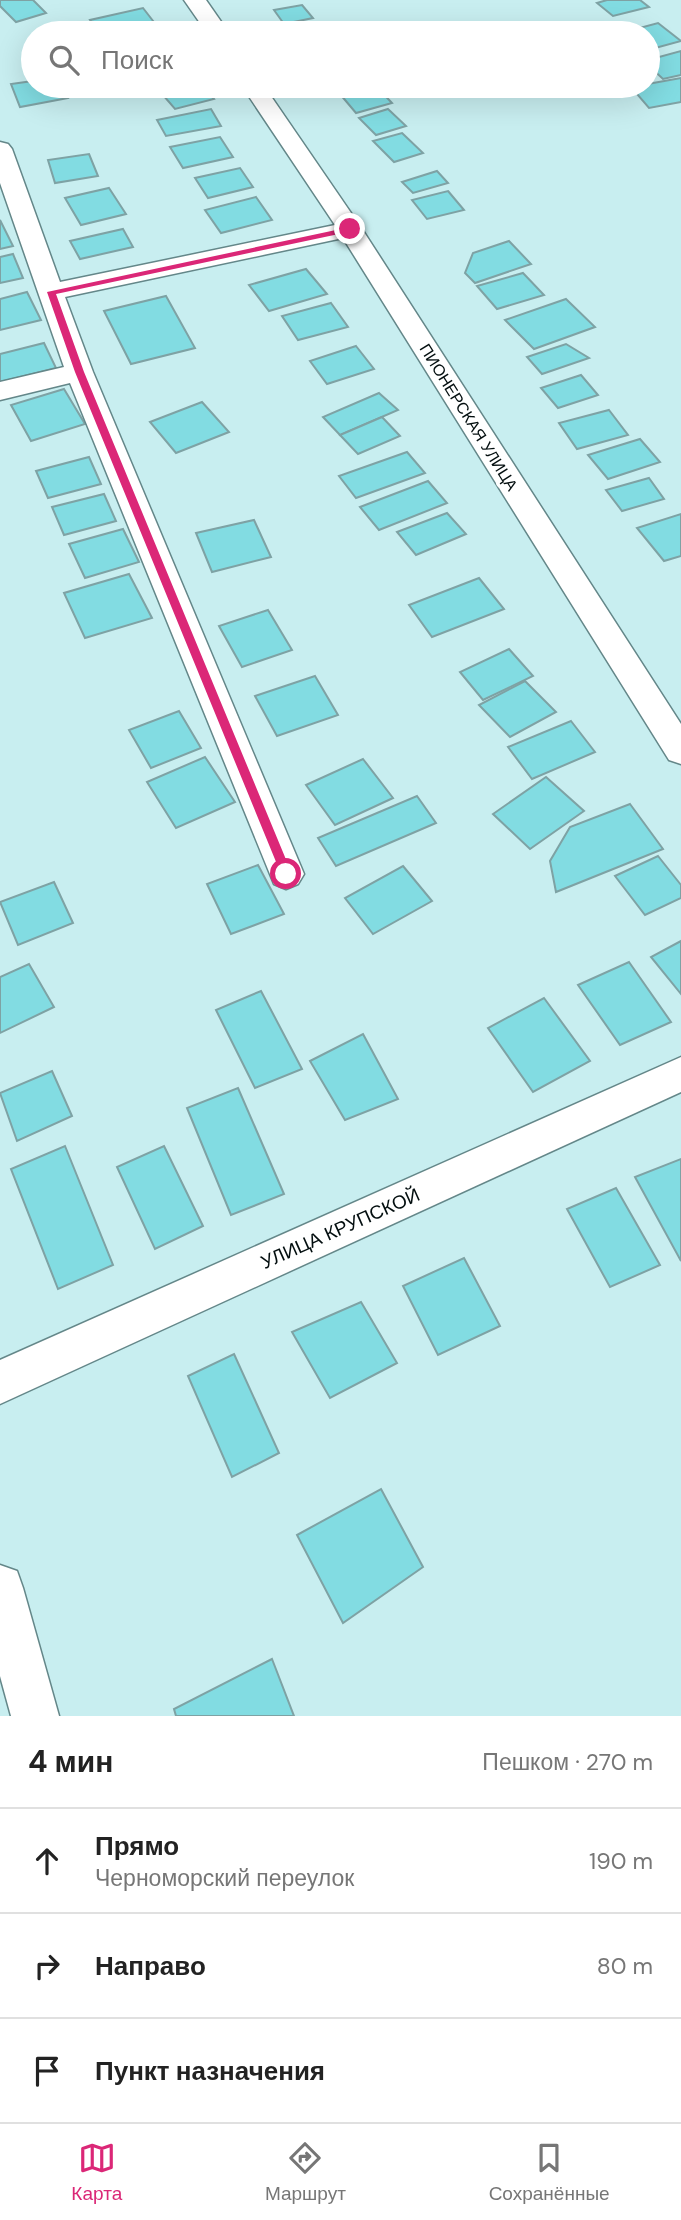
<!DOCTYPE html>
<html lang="ru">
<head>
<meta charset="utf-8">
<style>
  :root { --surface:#fff; --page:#f2f2f2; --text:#222; --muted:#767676; --line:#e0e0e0; --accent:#db2777 }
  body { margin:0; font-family:"DM Sans",sans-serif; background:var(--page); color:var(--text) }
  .stop { position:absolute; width:21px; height:21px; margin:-16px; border:5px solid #db2777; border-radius:50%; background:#fff }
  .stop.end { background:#db2777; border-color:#fff; box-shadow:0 2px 7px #0008 }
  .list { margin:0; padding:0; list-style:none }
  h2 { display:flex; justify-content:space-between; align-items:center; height:91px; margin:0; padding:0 28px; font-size:30px }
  h2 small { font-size:23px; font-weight:400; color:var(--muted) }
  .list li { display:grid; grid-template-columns:46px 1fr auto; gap:21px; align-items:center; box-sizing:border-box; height:105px; padding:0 28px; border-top:2px solid var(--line) }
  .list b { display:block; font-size:26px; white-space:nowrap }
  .list p { margin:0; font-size:23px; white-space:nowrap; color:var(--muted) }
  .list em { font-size:23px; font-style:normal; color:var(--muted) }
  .icon { flex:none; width:38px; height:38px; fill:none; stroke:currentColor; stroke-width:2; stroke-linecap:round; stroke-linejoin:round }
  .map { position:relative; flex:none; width:681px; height:1716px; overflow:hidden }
  .search { position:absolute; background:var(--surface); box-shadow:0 7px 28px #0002; left:21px; right:21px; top:21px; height:77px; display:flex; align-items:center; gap:18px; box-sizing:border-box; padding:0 24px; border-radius:38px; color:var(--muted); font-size:26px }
  .sheet { height:406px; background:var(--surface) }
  nav { display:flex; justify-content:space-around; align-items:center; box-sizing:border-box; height:98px; border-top:2px solid var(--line); background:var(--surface); font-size:19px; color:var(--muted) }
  nav a { display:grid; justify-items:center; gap:4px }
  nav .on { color:var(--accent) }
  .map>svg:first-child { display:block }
  .building { fill:#82dce2; stroke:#7ea2a4; stroke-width:2 }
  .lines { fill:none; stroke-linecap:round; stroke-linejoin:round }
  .street-casing { stroke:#648789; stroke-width:3 }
  .street { fill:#fff; fill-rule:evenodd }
  .route { fill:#db2777 }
  .labels { text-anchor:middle; stroke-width:7; stroke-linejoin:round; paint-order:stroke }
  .far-street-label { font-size:16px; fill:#030e0f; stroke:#fff }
  .street-label { font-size:19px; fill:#030e0f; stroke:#fff }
</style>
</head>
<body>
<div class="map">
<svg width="681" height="1716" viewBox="0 0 681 1716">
  <rect width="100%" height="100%" fill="#c8eef0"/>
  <!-- building -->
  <g class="building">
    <path d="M0 0H33L46 13 16 22 0 6Z"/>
    <path d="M607 0H640L649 7 613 16 597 3Z"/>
    <path d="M302 5 313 18 284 24 274 10Z"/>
    <path d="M143 8 157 26 124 33H99L90 20Z"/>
    <path d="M323 22 334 33H295L291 29Z"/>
    <path d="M658 23 681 41 648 50V33H621Z"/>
    <path d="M681 51V75L663 79 648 65V60Z"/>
    <path d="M681 78V102L649 108 631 87Z"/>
    <path d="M33 81V86H62L68 98 20 107 11 84Z"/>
    <path d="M197 86H203L214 99 175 109 163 95Z"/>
    <path d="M376 86 392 103 356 113 340 94Z"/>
    <path d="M211 109 221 126 166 136 157 120Z"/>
    <path d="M388 109 406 126 376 135 359 118Z"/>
    <path d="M402 133 423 153 394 162 373 141Z"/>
    <path d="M220 137 233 157 183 168 170 147Z"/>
    <path d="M89 154 98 176 55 183 48 160Z"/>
    <path d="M240 168 253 187 208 198 195 178Z"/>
    <path d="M437 171 448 183 413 193 402 182Z"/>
    <path d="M109 188 126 214 81 225 65 198Z"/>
    <path d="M448 191 464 210 427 219 412 200Z"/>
    <path d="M256 197 272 220 221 233 205 210Z"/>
    <path d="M0 220 13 246 0 249Z"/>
    <path d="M123 229 133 247 80 259 70 241Z"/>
    <path d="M509 241 531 264 475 283 465 273 473 253Z"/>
    <path d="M13 254 23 278 0 283V257Z"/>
    <path d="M306 269 327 294 269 311 249 285Z"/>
    <path d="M523 273 544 295 497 309 477 286Z"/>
    <path d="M27 292 41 320 0 330V299Z"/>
    <path d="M166 296 195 348 131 364 104 311Z"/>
    <path d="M566 299 595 327 534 349 505 320Z"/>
    <path d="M331 303 348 327 298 340 282 316Z"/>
    <path d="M44 343 56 368 0 382V354Z"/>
    <path d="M566 344 589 358 542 374 527 357Z"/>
    <path d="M356 346 374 369 327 384 310 361Z"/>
    <path d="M581 375 598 395 558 408 541 388Z"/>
    <path d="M64 389 85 424 31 441 11 405Z"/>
    <path d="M379 393 398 410 340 435 323 417Z"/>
    <path d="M202 402 229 432 176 453 150 422Z"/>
    <path d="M609 410 628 435 577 449 559 423Z"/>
    <path d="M382 417 400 436 358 454 340 435Z"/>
    <path d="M640 439 660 462 608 479 588 455Z"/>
    <path d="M407 452 425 473 356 498 339 476Z"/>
    <path d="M89 457 101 484 48 498 36 471Z"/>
    <path d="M649 478 664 499 622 511 606 490Z"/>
    <path d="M428 481 447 503 379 530 360 507Z"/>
    <path d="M104 494 116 521 64 535 52 507Z"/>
    <path d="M447 513 466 534 416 555 397 532Z"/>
    <path d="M681 514V556L664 561 637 528Z"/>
    <path d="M254 520 271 557 212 572 196 533Z"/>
    <path d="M123 529 139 562 85 578 69 544Z"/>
    <path d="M129 574 152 618 85 638 64 593Z"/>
    <path d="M479 578 504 609 432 637 409 605Z"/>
    <path d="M268 610 292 650 242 667 219 626Z"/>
    <path d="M509 649 533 676 483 700 460 672Z"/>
    <path d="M315 676 338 715 277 736 255 696Z"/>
    <path d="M525 681 556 712 510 737 479 705Z"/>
    <path d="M179 711 201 748 151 768 129 730Z"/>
    <path d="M571 721 595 752 532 779 508 747Z"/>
    <path d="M205 757 235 802 176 828 147 782Z"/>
    <path d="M363 759 393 798 335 825 306 785Z"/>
    <path d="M546 777 584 811 530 849 493 814Z"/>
    <path d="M417 796 436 823 336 866 318 838Z"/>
    <path d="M630 804 663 849 556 892 550 861 570 827Z"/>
    <path d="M658 856 681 885V898L645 915 615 876Z"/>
    <path d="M258 865 284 914 231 934 207 884Z"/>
    <path d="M403 866 432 901 373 934 345 898Z"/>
    <path d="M54 882 73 923 18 945 0 902Z"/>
    <path d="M681 941V994L651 957Z"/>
    <path d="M629 962 671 1022 620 1045 578 985Z"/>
    <path d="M29 964 54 1007 0 1033V977Z"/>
    <path d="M261 991 302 1069 255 1088 216 1010Z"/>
    <path d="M544 998 590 1061 533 1092 488 1028Z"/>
    <path d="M363 1034 398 1099 345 1120 310 1061Z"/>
    <path d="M52 1071 72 1116 17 1141 0 1093Z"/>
    <path d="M238 1088 284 1194 231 1215 187 1108Z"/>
    <path d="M65 1146 113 1265 58 1289 11 1169Z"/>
    <path d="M164 1146 203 1226 155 1249 117 1167Z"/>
    <path d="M681 1159V1261L635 1177Z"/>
    <path d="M616 1188 660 1265 610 1287 567 1209Z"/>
    <path d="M464 1258 500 1326 438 1355 403 1286Z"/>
    <path d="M361 1302 397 1363 330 1398 292 1332Z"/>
    <path d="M234 1354 279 1453 232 1477 188 1376Z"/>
    <path d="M381 1489 423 1567 343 1623 297 1535Z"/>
    <path d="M272 1659 294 1716H176L174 1709Z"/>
  </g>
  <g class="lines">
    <!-- street casing -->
    <g class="street-casing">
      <g id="street">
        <path d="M184 0H206L229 33H207Z"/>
        <path d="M242 86H264L362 229 681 724V764L669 760 343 238 65 297 93 372 304 874 298 884 286 889 274 884 70 383 0 400V382L64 367 0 183V142L8 144 12 149 60 282 335 225Z"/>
        <path d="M681 1057V1092L0 1404V1360Z"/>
        <path d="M0 1565 17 1571 23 1588 59 1716H11L0 1676Z"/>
      </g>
    </g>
    <!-- street -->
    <use href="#street" class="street"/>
  </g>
  <!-- route -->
  <path class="route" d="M350 227 353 231 56 294 84 372 292 874 286 879 281 874 75 372 47 292Z"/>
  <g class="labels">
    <!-- far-street labels -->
    <g class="far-street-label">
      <text transform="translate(469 417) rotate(58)" y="6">ПИОНЕРСКАЯ УЛИЦА</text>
    </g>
    <!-- street labels -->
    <g class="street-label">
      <text transform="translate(340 1228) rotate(-24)" y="7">УЛИЦА КРУПСКОЙ</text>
    </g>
  </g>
</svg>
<div class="stop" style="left:286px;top:874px"></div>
<div class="stop end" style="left:350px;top:229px"></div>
<div class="search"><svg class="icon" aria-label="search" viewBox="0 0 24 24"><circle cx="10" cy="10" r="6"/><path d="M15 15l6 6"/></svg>Поиск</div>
</div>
<section class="sheet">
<h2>4 мин<small>Пешком · 270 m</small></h2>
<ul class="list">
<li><svg class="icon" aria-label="ahead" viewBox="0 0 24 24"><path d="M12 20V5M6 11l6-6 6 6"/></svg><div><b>Прямо</b><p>Черноморский переулок</p></div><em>190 m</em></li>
<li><svg class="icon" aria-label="right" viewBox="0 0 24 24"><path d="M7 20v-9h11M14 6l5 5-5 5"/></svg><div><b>Направо</b></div><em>80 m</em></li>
<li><svg class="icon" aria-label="arrive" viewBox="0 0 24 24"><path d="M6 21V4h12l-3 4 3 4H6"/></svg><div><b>Пункт назначения</b></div></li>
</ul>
</section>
<nav>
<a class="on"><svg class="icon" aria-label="map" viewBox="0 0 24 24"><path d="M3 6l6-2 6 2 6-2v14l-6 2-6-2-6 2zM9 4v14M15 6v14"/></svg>Карта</a>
<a><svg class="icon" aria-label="directions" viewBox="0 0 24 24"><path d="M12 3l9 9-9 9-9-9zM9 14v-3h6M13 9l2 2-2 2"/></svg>Маршрут</a>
<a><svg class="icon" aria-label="saved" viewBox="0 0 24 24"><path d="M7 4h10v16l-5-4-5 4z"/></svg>Сохранённые</a>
</nav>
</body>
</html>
